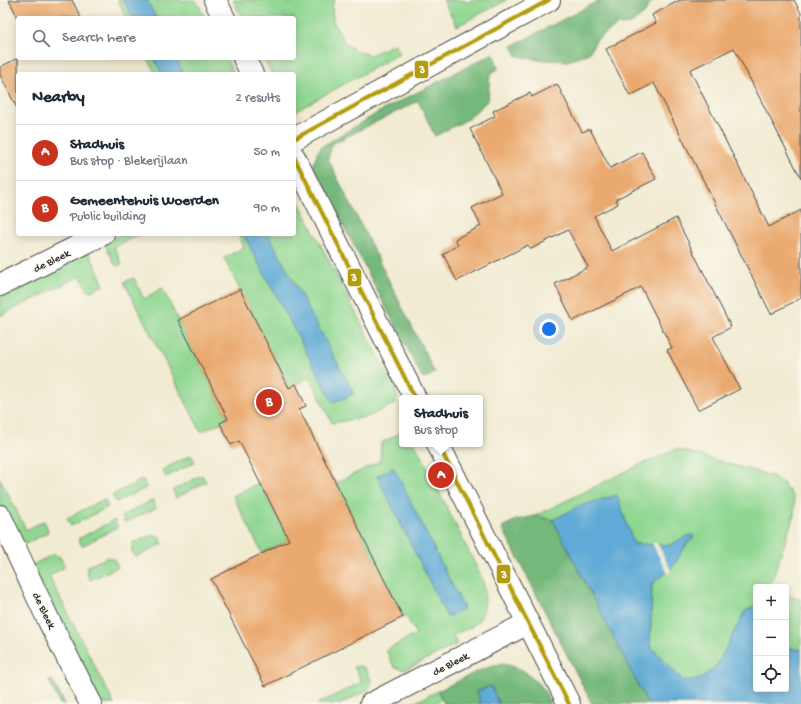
<!DOCTYPE html>
<html lang="en">
<head>
<meta charset="utf-8">
<style>
  :root { --surface:#fff; --page:#f2f2f3; --text:#1f2937; --muted:#747a83; --line:#e0e1e3; --accent:#c8321e }
  body { margin:0; font-family:"Gochi Hand",sans-serif; background:var(--page); color:var(--text) }
  .controls { position:absolute; right:12px; bottom:12px; display:grid; overflow:hidden; border-radius:4px; box-shadow:0 2px 10px #0003 }
  .controls button { width:36px; height:36px; display:grid; place-items:center; padding:0; border:0; border-bottom:1px solid var(--line); background:var(--surface); color:var(--text); font:20px sans-serif }
  .you { position:absolute; left:549px; top:329px; width:14px; height:14px; margin:-10px; border:3px solid #fff; border-radius:50%; background:#1a73e8; box-shadow:0 0 0 6px #1a73e833 }
  .badge { display:grid; place-items:center; width:26px; height:26px; border-radius:50%; background:var(--accent); color:#fff; font-size:13px; font-weight:700 }
  .pin { position:absolute; translate:-50% -50%; border:2px solid #fff; box-shadow:0 1px 4px #0006 }
  .popup { position:absolute; left:399px; top:395px; width:84px; height:52px; box-sizing:border-box; display:grid; place-content:center; border-radius:4px; background:var(--surface); filter:drop-shadow(0 1px 3px #0005); font-size:13px; white-space:nowrap; color:var(--muted) }
  .popup b { font-size:15px; color:var(--text) }
  .popup::after { content:''; position:absolute; left:50%; top:100%; margin-left:-8px; border:8px solid transparent; border-top-color:var(--surface) }
  .list { margin:0; padding:0; list-style:none }
  h2 { display:flex; justify-content:space-between; align-items:center; height:52px; margin:0; padding:0 16px; font-size:17px }
  h2 small { font-size:13px; font-weight:400; color:var(--muted) }
  .list li { display:grid; grid-template-columns:26px 1fr auto; gap:12px; align-items:center; box-sizing:border-box; height:56px; padding:0 16px; border-top:1px solid var(--line) }
  .list b { display:block; font-size:15px; white-space:nowrap }
  .list p { margin:0; font-size:13px; white-space:nowrap; color:var(--muted) }
  .list em { font-size:13px; font-style:normal; color:var(--muted) }
  .icon { flex:none; width:22px; height:22px; fill:none; stroke:currentColor; stroke-width:2; stroke-linecap:round; stroke-linejoin:round }
  .map { position:relative; flex:none; width:801px; height:704px; overflow:hidden }
  .search { position:absolute; background:var(--surface); box-shadow:0 2px 10px #0003; left:16px; top:16px; width:280px; height:44px; display:flex; align-items:center; gap:10px; box-sizing:border-box; padding:0 14px; border-radius:4px; color:var(--muted); font-size:15px }
  .panel { position:absolute; background:var(--surface); box-shadow:0 2px 10px #0003; left:16px; top:72px; width:280px; height:164px; border-radius:4px }
  .map>svg:first-child { display:block }
  .green { fill:#90d792; stroke:#5e815e; fill-rule:evenodd }
  .forest { fill:#74b87c; stroke:#507254 }
  .water { fill:#5eaad6; stroke:#446a80 }
  .pier { fill:#f1ebd2 }
  .building { fill:#eaa96e }
  .lines { fill:none; stroke-linecap:round; stroke-linejoin:round }
  .minor-casing { stroke:#494844; stroke-width:24 }
  .minor { stroke:#fff; stroke-width:22 }
  .bus-1-casing { stroke:#fbf7ec; stroke-width:7 }
  .bus-1 { stroke:#b39c0f; stroke-width:4 }
  .labels { text-anchor:middle; stroke-width:3; stroke-linejoin:round; paint-order:stroke }
  .street-label { font-size:11px; fill:#2b2b2b; stroke:#fbf7ec }
  .line-badge { stroke:#fbf7ec; stroke-width:1.5 }
  .badge-label { font-size:11px; text-anchor:middle; font-weight:bold; fill:#fff }
</style>
</head>
<body>
<div class="map">
<svg width="801" height="704" viewBox="0 0 801 704">
  <rect width="100%" height="100%" fill="#fbf7ec"/>
  <filter id="ink" filterUnits="userSpaceOnUse"><feTurbulence type="fractalNoise" baseFrequency=".025" numOctaves="2"/><feDisplacementMap in="SourceGraphic" scale="8" xChannelSelector="R" yChannelSelector="G"/><feConvolveMatrix kernelMatrix="1 2 1 2 8 2 1 2 1" color-interpolation-filters="sRGB"/></filter>
  <filter id="wash" filterUnits="userSpaceOnUse"><feTurbulence type="fractalNoise" baseFrequency=".012" numOctaves="4" result="noise"/><feDisplacementMap in="SourceGraphic" scale="16" xChannelSelector="R" yChannelSelector="G"/><feGaussianBlur stdDeviation="0.9" result="paint"/><feColorMatrix in="noise" values="0 0 0 0 0 0 0 0 0 0 0 0 0 0 0 0 0 1.4 0 .05"/><feComposite in="paint" operator="in"/></filter>
  <g filter="url(#wash)">
    <rect width="100%" height="100%" fill="#f1ebd2"/>
    <!-- green -->
    <g class="green">
      <path d="M118 0H196L205 18H127Z"/>
      <path d="M233 0H286L288 4 296 0H335L332 6 333 21 345 43 355 51 370 55 395 44 400 53 294 112V74H272L263 58H294V18H242Z"/>
      <path d="M443 0H465L466 3 471 0H507L457 26Z"/>
      <path d="M147 58H226L234 74H156Z"/>
      <path d="M294 193 396 391 397 398 394 404 367 417 332 423 310 377 289 388 224 258 244 247 238 234H243L333 402 344 398 354 394 268 234H294Z"/>
      <path d="M122 234H140L114 247 122 264 116 266 104 243Z"/>
      <path d="M89 252 104 285 89 292 80 276 0 316V297Z"/>
      <path d="M134 278 144 299 162 288 228 419 201 432 124 282Z"/>
      <path d="M402 432V444H415L483 580C485 598 489 615 471 627 466 630 459 632 453 635L457 644 405 670 394 667 386 650 416 634 406 616 403 617 336 483 380 461 381 443ZM393 468 464 608 447 617 377 476Z"/>
      <path d="M677 449 775 477 783 483 794 498V515L770 587H756V606H755L745 611 717 665 701 679 683 681 650 646 652 584 672 568 688 542 693 539 687 536 670 545 633 544 579 506 553 520 535 516 639 465Z"/>
      <path d="M191 455 195 462 166 477 162 470Z"/>
      <path d="M202 475 206 482 176 498 173 490Z"/>
      <path d="M0 478 26 530 44 521 47 527 48 532 45 534 21 546 0 504Z"/>
      <path d="M143 479 146 488 116 502 112 495Z"/>
      <path d="M260 482 289 540 262 553 233 496Z"/>
      <path d="M104 499 108 507 71 526 67 518Z"/>
      <path d="M153 500 156 508 125 523 122 516Z"/>
      <path d="M114 520 118 527 82 546 78 539Z"/>
      <path d="M153 535 159 536 163 544 135 557C132 552 130 549 133 543Z"/>
      <path d="M54 554 60 557 65 567 49 576 114 704H101L30 566Z"/>
      <path d="M108 557 114 559 118 567 90 580C88 575 85 572 88 566Z"/>
      <path d="M786 595 801 600V650L786 647Z"/>
      <path d="M360 666 365 668 371 679V685L368 690 341 704H317L362 682 354 667Z"/>
      <path d="M438 691 442 699 432 704H412Z"/>
    </g>
    <!-- forest -->
    <g class="forest">
      <path d="M600 0H655L649 4 645 13 631 24 618 25 597 39 589 53 568 61 539 60 517 56 512 46Z"/>
      <path d="M494 53 498 69 490 74 488 100 470 118 435 136 418 101 332 144 328 159 435 373 423 379 313 167 317 153 321 147 379 112Z"/>
      <path d="M535 516 553 520 648 704H592L502 527 516 520Z"/>
      <path d="M502 664 512 666 524 671 543 688 550 704H499L491 686 477 691 481 704H444L438 691 474 673 486 668Z"/>
      <path d="M52 680 65 704H60L49 681Z"/>
    </g>
    <!-- water -->
    <g class="water">
      <path d="M123 0H147L156 18H133Z"/>
      <path d="M154 58H176L184 74H162Z"/>
      <path d="M243 234H268L354 394 333 402Z"/>
      <path d="M394 468 464 609 447 617 377 476Z"/>
      <path d="M617 495 634 544 670 545 687 536 693 535V539L688 542 672 568 652 584 650 646 683 681 701 679 717 665 745 611 756 606V689H786V647L801 650V704H648L553 520 579 506Z"/>
      <path d="M491 686 499 704H481L477 691Z"/>
    </g>
    <!-- pier -->
    <path class="pier" d="M652 543H657L671 571 668 574Z"/>
    <g id="blocks">
      <!-- building -->
      <g class="building">
        <path d="M9 0H72L81 18H18Z"/>
        <path d="M680 0H794L801 13V178L734 48 690 70 769 227 801 210V298L771 314 654 83 630 96 606 49 656 23 652 15Z"/>
        <path d="M18 58V110L0 75V67Z"/>
        <path d="M557 84 582 132 590 129 610 168 642 152 656 179 616 199 618 204 594 216 612 251 676 218 731 327 713 337 740 389 698 410 667 350 672 348 641 287 573 321 555 284 588 267 568 230 531 249 528 245 457 281 443 254 458 245 455 239 481 226 472 208 502 193 470 129 495 116 493 111 530 93 532 97Z"/>
        <path d="M240 289 289 388 296 384 306 406 299 409 403 617 265 686 211 579 289 540 239 441 231 445 220 423 228 419 178 320Z"/>
      </g>
    </g>
  </g>
  <g filter="url(#ink)">
    <use href="#blocks" fill-opacity="0" stroke="#494844" stroke-width="1"/>
    <g class="lines">
      <!-- minor casing -->
      <g class="minor-casing">
        <g id="minor">
          <path d="M215 0 224 18"/>
          <path d="M244 58 252 74"/>
          <path d="M294 139 549 0"/>
          <path d="M294 157 415 398"/>
          <path d="M0 285 103 234"/>
          <path d="M438 444 569 704"/>
          <path d="M0 516 48 619 91 704"/>
          <path d="M371 704 528 623"/>
        </g>
      </g>
      <!-- minor -->
      <use href="#minor" class="minor"/>
      <!-- bus-1 casing -->
      <g class="bus-1-casing">
        <g id="bus-1">
          <path d="M294 139 549 0"/>
          <path d="M294 157 415 398"/>
          <path d="M438 444 569 704"/>
        </g>
      </g>
      <!-- bus-1 -->
      <use href="#bus-1" class="bus-1"/>
    </g>
  </g>
  <g class="labels">
    <!-- street labels -->
    <g class="street-label">
      <text transform="translate(51 260) rotate(-26)" y="4">de Bleek</text>
      <text transform="translate(45 610) rotate(64)" y="4">de Bleek</text>
      <text transform="translate(450 663) rotate(-27)" y="4">de Bleek</text>
    </g>
  </g>
  <g class="line-badge">
    <rect x="414" y="60" width="15" height="19" rx="4" fill="#b39c0f"/>
    <rect x="347" y="268" width="15" height="19" rx="4" fill="#b39c0f"/>
    <rect x="496" y="564" width="15" height="20" rx="4" fill="#b39c0f"/>
  </g>
  <g class="badge-label">
    <text x="422" y="73">3</text>
    <text x="354" y="281">3</text>
    <text x="504" y="578">3</text>
  </g>
</svg>
<div class="controls">
<button>+</button>
<button>−</button>
<button><svg class="icon" aria-label="locate" viewBox="0 0 24 24"><circle cx="12" cy="12" r="6"/><path d="M12 2v4M12 18v4M2 12h4M18 12h4"/></svg></button>
</div>
<div class="you"></div>
<div class="pin badge" style="left:441px;top:475px">A</div>
<div class="popup"><b>Stadhuis</b>Bus stop</div>
<div class="pin badge" style="left:269px;top:402px">B</div>
<div class="search"><svg class="icon" aria-label="search" viewBox="0 0 24 24"><circle cx="10" cy="10" r="6"/><path d="M15 15l6 6"/></svg>Search here</div>
<section class="panel">
<h2>Nearby<small>2 results</small></h2>
<ul class="list">
<li><span class="badge">A</span><div><b>Stadhuis</b><p>Bus stop · Blekerijlaan</p></div><em>50 m</em></li>
<li><span class="badge">B</span><div><b>Gemeentehuis Woerden</b><p>Public building</p></div><em>90 m</em></li>
</ul>
</section>
</div>
</body>
</html>
